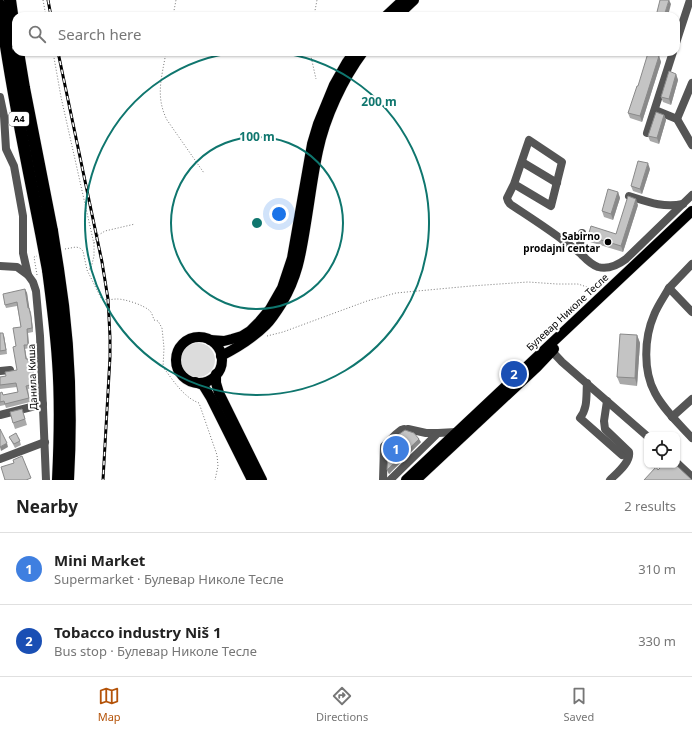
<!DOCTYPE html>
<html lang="en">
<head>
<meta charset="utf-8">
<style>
  :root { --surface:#fff; --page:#f6f6f6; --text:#222; --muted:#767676; --line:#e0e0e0; --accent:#b45309 }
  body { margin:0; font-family:"Noto Sans",sans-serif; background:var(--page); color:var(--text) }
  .controls { position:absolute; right:12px; bottom:12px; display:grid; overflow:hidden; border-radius:8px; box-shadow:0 1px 3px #0004 }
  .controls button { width:36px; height:36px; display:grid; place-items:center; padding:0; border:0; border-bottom:1px solid var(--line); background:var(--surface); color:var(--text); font:20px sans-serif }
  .you { position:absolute; left:279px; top:214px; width:14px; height:14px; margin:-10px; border:3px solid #fff; border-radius:50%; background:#1a73e8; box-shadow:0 0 0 6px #1a73e833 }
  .badge { display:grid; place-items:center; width:26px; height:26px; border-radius:50%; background:var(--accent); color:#fff; font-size:13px; font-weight:700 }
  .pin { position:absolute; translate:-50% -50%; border:2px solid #fff; box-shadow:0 1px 4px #0006 }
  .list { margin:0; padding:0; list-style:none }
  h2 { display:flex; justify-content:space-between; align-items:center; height:52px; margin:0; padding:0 16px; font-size:17px }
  h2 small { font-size:13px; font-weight:400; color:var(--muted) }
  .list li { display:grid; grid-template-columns:26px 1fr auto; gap:12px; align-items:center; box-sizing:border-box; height:72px; padding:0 16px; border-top:1px solid var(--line) }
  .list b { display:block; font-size:15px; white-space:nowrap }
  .list p { margin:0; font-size:13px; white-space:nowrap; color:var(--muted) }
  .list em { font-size:13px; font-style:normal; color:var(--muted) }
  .icon { flex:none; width:22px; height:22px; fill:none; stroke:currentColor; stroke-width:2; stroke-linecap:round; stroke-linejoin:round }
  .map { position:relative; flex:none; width:692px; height:480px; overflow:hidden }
  .search { position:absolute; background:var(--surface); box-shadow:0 1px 3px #0004; left:12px; right:12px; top:12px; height:44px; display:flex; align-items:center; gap:10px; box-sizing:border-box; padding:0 14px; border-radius:12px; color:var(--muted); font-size:15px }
  .sheet { height:196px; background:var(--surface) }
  nav { display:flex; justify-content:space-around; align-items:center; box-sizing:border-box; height:56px; border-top:1px solid var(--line); background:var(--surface); font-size:11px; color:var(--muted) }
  nav a { display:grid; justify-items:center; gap:2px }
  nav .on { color:var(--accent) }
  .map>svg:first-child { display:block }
  .green { fill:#dcdcdc }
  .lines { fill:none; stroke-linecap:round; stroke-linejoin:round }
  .major-casing { stroke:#dbdbdb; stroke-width:11 }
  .highway-casing { stroke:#dbdbdb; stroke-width:13 }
  .path { stroke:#777; stroke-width:1; stroke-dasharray:1 2; stroke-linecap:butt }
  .minor { stroke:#555; stroke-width:8 }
  .major { stroke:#000; stroke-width:10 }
  .highway { stroke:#000; stroke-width:12 }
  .rail-casing { stroke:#000; stroke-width:3 }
  .rail { stroke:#fff; stroke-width:1.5; stroke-dasharray:4.5; stroke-linecap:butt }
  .highway-bridge-casing { stroke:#dbdbdb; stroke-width:13; stroke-linecap:butt }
  .highway-bridge { stroke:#000; stroke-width:12 }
  .wall { fill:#a9a9a9 }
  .shaded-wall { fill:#898989 }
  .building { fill:#c4c4c4; stroke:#898989 }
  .ring { fill:none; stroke:#0f766e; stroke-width:2 }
  .poi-dot { fill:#000; stroke:#fff; stroke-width:1.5 }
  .labels { text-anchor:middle; stroke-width:4; stroke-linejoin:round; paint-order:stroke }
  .shield { fill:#fff; stroke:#4c4c4c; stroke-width:1 }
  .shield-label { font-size:9px; font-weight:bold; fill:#000 }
  .poi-label { font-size:10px; font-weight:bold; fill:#000; stroke:#fff; text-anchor:end }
  .street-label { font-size:10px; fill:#000; stroke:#fff }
  .centre { fill:#0f766e; stroke:#fff; stroke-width:2 }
  .ring-label { font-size:12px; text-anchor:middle; font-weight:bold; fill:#0f766e; stroke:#fff; stroke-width:4; stroke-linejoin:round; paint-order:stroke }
</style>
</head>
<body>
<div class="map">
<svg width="692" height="480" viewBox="0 0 692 480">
  <rect width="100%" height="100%" fill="#fff"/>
  <!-- green -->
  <circle class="green" cx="198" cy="360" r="17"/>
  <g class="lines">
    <!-- major casing -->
    <g class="major-casing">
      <g id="major">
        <path d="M386 16 403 0"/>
        <path d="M397 16 414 0"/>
        <circle cx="199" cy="360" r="23"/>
        <path d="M210 340 224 341 232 339 242 336 250 331 259 322 270 309 282 288 292 258 312 144 318 124 334 85 347 62 354 52"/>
        <path d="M221 356C237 348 253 338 266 325 272 319 277 311 282 303 298 276 301 254 306 223 310 199 313 174 318 151 325 117 343 79 363 52"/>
        <path d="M216 374V383L219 393 262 480"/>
        <path d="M195 382 203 385 211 398 252 480"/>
        <path d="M406 480 692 211"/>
        <path d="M416 480 537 367 554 349"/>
      </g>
    </g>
    <!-- highway casing -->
    <g class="highway-casing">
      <g id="highway">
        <path d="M10 0 16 42"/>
        <path d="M0 5C10 81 26 157 41 233"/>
        <path d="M18 52 24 88 52 231"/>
        <path d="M58 269C69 338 72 410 68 480"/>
        <path d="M48 270C52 300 56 331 58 361 61 401 60 440 58 480"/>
      </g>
    </g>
    <!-- path -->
    <g class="path">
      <path d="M43 0 46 16"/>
      <path d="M173 16 176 0"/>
      <path d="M314 16 317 0"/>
      <path d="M53 52 61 97 94 244V256L91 268 88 270"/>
      <path d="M166 52C162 77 155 96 167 120L204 173"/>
      <path d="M310 52 316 79"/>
      <path d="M94 243 97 236 105 231 135 224"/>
      <path d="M65 249 76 247 80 248 83 251 87 270 101 298C106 301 112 299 117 299 125 299 144 305 150 311 152 313 153 317 154 320L158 321 162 328 164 348 163 367C173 380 183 397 199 403L217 455 218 466 215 480"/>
      <path d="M37 275 34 257 37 256"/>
      <path d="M267 336 283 332 367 301 396 293 471 286 528 282 557 284H578L593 289 594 290"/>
    </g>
    <!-- minor -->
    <g class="minor">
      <path d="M676 43 690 0"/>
      <path d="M0 97 4 116 6 149 14 166 23 216V253L28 275 33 282 36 291 40 336 46 480"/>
      <path d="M655 110 677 119 692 145"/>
      <path d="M677 119 692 83"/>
      <path d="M647 133 673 52"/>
      <path d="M522 162 557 183"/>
      <path d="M514 184 551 206 562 162 529 140 514 184 507 198 508 201 510 204C528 216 547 228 564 241 570 245 575 249 581 254 586 259 590 264 598 267 609 270 618 265 626 259L692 195"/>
      <path d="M629 196C648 202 663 208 683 204"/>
      <path d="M582 233C580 242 579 246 582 255"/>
      <path d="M692 264 669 288 692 312"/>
      <path d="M0 266 17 267 28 275"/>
      <path d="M669 288C664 297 658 305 654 315 644 338 643 371 655 393 664 410 679 424 692 438"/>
      <path d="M548 347 562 362 647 436"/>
      <path d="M0 371 10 370"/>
      <path d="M587 383C586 396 588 408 580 418L622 455"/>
      <path d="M607 401 604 421 605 429 629 452C631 462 617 473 610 480"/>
      <path d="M0 415 43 404"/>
      <path d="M672 417 692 399"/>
      <path d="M408 429 426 433H438"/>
      <path d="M0 459 45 442"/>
      <path d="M677 463 692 477"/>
      <path d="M383 480 384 446 396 434 401 430 404 429"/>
      <path d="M390 480 438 433 456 432"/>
    </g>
    <!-- major -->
    <use href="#major" class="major"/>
    <!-- highway -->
    <use href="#highway" class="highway"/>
    <!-- rail casing -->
    <g class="rail-casing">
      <g id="rail">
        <path d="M48 0 51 16"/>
        <path d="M58 52 102 262 108 299 110 337V357L103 480"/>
      </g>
    </g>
    <!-- rail -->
    <use href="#rail" class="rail"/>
    <!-- highway-bridge casing -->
    <g class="highway-bridge-casing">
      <g id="highway-bridge">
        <path d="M52 231 58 269"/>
        <path d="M41 233 48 270"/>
      </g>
    </g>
    <!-- highway-bridge -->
    <use href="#highway-bridge" class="highway-bridge"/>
  </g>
  <!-- wall -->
  <g class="wall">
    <path d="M659 56 661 62 642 122 630 118 628 113Z"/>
    <path d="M676 74 678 80 671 105 663 102 661 97Z"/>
    <path d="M664 115 666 120 659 144 650 141 648 136Z"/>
    <path d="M650 169 642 194 633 191 631 186Z"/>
    <path d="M618 192 620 198 613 220 604 217 602 211Z"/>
    <path d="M638 205 623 252 590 242 588 236 616 234Z"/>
    <path d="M25 289 27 293 29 308 31 312 32 321 33 332 28 333 29 348 25 349 27 359 30 363V366H32L33 370 37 387 28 389 30 402 6 408 5 405 0 406V393L3 395 18 392 17 387 0 389V377L6 376 17 370 16 346 21 327 17 306 6 308 5 305Z"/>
    <path d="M0 333 4 336 7 354 0 355Z"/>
    <path d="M637 335 640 343 637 386 620 384 617 377Z"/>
    <path d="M24 415 27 425 15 429 13 423Z"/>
    <path d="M9 437 19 438 21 445 15 448Z"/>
    <path d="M421 442 389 474 387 470 393 451 390 448 389 444Z"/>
  </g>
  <!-- shaded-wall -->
  <g class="shaded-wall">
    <path d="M669 0 671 4 668 16H664Z"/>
    <path d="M659 56 661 62 642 122 640 116Z"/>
    <path d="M676 74 678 80 671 105 669 99Z"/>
    <path d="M664 115 666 120 659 144 657 138Z"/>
    <path d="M648 163 650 169 642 194 640 189Z"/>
    <path d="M618 192 620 198 613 220 611 214Z"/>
    <path d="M636 199 638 205 623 252 621 246Z"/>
    <path d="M25 289 27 293 30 312 28 308Z"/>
    <path d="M29 308 32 321 33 332 32 328Z"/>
    <path d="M27 329 28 333 29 348 28 345Z"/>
    <path d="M3 333 4 336 7 354 6 350Z"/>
    <path d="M637 335 640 343 637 386 635 378Z"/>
    <path d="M24 345 25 349 27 363 26 359Z"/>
    <path d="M32 366 33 370 37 387 35 384Z"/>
    <path d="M419 439 421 442 389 474 387 470Z"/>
    <path d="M7 443 8 447 1 451 0 447Z"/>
  </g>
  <!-- building -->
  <g class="building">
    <path d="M660 0H669L664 16H656Z"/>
    <path d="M648 53 659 56 640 116 628 113 637 86H638Z"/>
    <path d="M669 71 676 74 669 99 661 97Z"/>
    <path d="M656 112 664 115 657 138 648 136Z"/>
    <path d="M638 161 648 163 640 189 631 186Z"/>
    <path d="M608 189 618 192 611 214 602 211Z"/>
    <path d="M628 196 636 199 621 246 588 236 591 226 616 234Z"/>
    <path d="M25 289 28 308H29L31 317 32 328 27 329 28 345H24L26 359H28L29 366H32L35 384 26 386 29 398 5 404 4 401 0 402V393L2 392 3 395 18 392 16 383 0 385V377L6 376 5 372 17 370 13 347 16 346 13 328 21 327 17 302 5 305 3 294Z"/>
    <path d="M0 333H3L6 350 0 351Z"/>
    <path d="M620 334 637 335 635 378 617 377Z"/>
    <path d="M22 409 25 419 13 423 10 412Z"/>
    <path d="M0 429 7 443 0 447Z"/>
    <path d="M405 430 414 433 419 439 387 470 388 456 394 450 389 444 398 435Z"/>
    <path d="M16 433 20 441 14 444 9 437Z"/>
    <path d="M22 456 31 478 26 480H5L1 467 14 463 13 460Z"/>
    <path d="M663 465H676L692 480H644L656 467 658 470Z"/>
  </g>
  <!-- distance rings -->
  <g class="ring">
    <circle cx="257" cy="223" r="86"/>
    <path d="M276 52A172 172 0 1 1 238 52"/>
  </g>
  <!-- markers -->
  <circle class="poi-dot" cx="608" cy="242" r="4"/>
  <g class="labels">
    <!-- shield labels -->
    <rect class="shield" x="9" y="112" width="20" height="14" rx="3"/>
    <g class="shield-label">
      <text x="19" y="122">A4</text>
    </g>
    <!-- poi labels -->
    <g class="poi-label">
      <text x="600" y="240">Sabirno<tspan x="600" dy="12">prodajni centar</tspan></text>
    </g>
    <!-- street labels -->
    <g class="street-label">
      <text transform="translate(567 312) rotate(-43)" y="4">Булевар Николе Тесле</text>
      <text transform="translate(32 377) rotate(-92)" y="4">Данила Киша</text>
    </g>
  </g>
  <circle cx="257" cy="223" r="6" class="centre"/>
  <g class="ring-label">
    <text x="379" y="106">200 m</text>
    <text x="257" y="141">100 m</text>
  </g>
</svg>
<div class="controls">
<button><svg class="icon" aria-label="locate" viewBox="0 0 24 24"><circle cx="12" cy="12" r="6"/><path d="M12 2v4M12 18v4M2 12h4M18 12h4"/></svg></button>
</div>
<div class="you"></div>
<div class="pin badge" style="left:396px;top:449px;background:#3f7fe0">1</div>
<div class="pin badge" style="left:514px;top:374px;background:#1a4fb4">2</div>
<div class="search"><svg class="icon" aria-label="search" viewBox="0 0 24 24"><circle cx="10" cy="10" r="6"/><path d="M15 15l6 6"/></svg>Search here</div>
</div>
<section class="sheet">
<h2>Nearby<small>2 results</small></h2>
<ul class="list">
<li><span class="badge" style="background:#3f7fe0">1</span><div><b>Mini Market</b><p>Supermarket · Булевар Николе Тесле</p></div><em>310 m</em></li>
<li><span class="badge" style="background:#1a4fb4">2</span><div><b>Tobacco industry Niš 1</b><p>Bus stop · Булевар Николе Тесле</p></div><em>330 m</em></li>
</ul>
</section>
<nav>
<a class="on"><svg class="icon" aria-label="map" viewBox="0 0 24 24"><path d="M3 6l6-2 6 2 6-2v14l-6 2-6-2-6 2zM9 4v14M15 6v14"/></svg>Map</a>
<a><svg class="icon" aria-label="directions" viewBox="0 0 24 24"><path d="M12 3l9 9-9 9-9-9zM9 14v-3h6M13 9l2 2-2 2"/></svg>Directions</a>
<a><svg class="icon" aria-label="saved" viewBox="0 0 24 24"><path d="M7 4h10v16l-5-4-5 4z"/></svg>Saved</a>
</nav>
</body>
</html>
